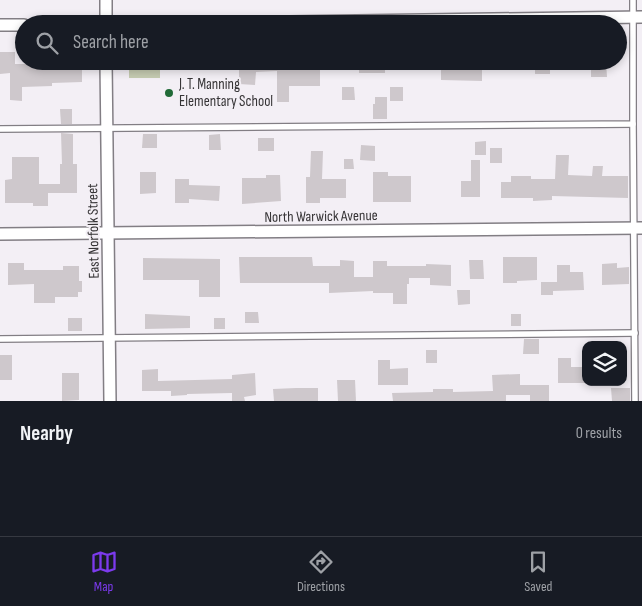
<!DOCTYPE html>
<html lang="en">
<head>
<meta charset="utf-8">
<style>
  :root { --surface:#171b24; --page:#242831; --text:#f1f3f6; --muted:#9ea1a6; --line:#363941; --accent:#7c3aed }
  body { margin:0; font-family:"Sofia Sans Condensed",sans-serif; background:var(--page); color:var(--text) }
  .controls { position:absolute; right:15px; bottom:15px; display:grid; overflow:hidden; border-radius:10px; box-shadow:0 2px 8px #0003 }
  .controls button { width:45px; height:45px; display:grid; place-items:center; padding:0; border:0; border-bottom:1px solid var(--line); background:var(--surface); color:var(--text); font:25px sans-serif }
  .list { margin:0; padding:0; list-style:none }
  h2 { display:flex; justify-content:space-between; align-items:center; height:65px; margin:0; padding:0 20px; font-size:21px }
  h2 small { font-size:16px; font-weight:400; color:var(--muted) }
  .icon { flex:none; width:28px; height:28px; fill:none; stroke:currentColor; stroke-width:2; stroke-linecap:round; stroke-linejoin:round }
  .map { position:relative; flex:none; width:642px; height:401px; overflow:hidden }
  .search { position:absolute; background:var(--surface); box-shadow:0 2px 8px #0003; left:15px; right:15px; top:15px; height:55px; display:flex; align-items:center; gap:12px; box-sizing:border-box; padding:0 18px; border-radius:28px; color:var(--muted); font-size:19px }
  .sheet { height:135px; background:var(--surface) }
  nav { display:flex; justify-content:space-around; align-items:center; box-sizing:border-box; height:70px; border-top:1px solid var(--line); background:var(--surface); font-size:14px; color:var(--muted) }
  nav a { display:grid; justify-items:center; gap:2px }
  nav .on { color:var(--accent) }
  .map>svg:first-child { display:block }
  .green { fill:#c5cbb1 }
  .building { fill:#cec8cc }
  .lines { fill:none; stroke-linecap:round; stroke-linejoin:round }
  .lane-casing { stroke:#827e84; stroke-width:8 }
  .street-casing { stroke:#827e84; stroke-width:14 }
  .lane { stroke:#fff; stroke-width:5.5 }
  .street { stroke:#fff; stroke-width:11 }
  .poi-dot { fill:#216a37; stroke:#f3eff5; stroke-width:2 }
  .labels { text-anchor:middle; stroke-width:4; stroke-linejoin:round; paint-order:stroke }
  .poi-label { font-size:15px; fill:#363436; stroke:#f3eff5; text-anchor:start }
  .street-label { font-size:15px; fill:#363436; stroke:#f3eff5 }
</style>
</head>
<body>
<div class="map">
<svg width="642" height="401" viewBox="0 0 642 401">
  <rect width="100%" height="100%" fill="#f3eff5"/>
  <!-- green -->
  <path class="green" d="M129 61H149L150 66H160V78H129Z"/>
  <!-- building -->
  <g class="building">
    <path d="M0 52H15V64H39V61H82V82L52 83V86L22 87V101L10 100V73L0 74Z"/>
    <path d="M239 61H306V66H320V86H289V102H277V71L256 72 255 85 239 84Z"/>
    <rect x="359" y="61" width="26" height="12"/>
    <rect x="535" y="61" width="15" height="13"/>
    <path d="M591 61H606L607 77H591Z"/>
    <path d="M462 62H482V81L441 80V67H462Z"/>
    <path d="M342 87H354L355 100H342Z"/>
    <rect x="390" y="87" width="13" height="14"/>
    <path d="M375 97H387V119H373V104H375Z"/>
    <path d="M60 109H72V124H61Z"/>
    <path d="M61 133 73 134V164H77V193H48V206H33V203H5V180L12 179V157H39V184H60V164H62Z"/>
    <path d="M143 134H157V148H142Z"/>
    <path d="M220 134 221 150H209V135Z"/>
    <rect x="258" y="138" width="16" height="13"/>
    <path d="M486 141V155H475V142Z"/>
    <path d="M361 145 375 146V161L360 160Z"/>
    <rect x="490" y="148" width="12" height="15"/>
    <path d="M311 151H323L322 179H346V198H320V203H306V177H310Z"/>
    <path d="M556 155H569L568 175 592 176 593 166H603L602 176H628V198L552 196V200L533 201V198H501V182H511V176H531V179H555Z"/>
    <path d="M344 159H353L354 169H344Z"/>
    <path d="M471 160H480V197H461V181H471Z"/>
    <path d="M140 172H156V193L140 194Z"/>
    <path d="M373 172H388V176H411V202H373Z"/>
    <path d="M266 175H280L281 201 242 204V178H266Z"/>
    <path d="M175 179H189V185L220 186 219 201 189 199V203H175Z"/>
    <path d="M239 257H312L313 266H340V260L354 261V277H373V261H387V266H426V264L451 265V286L430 285V278H409V284H407V304H393V293H373V291L329 293V283H240Z"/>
    <path d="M503 257H537V280L517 281V283H503Z"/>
    <path d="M143 258 220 259V297H199V280H143Z"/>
    <path d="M469 260H483L484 279H470Z"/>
    <path d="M8 263H24V270H63V266H79V281H82V292H78V297H55V303H34V284L8 285Z"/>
    <path d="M617 263V268L629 267V284L602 285V264Z"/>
    <path d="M557 265H570V272H583L584 290 553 291V295H541V282H557Z"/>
    <path d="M457 290H470V304L458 305Z"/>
    <path d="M245 312H258L259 323H245Z"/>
    <path d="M145 314 190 316V328L145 329Z"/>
    <rect x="511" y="314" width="10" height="12"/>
    <rect x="68" y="318" width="14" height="13"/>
    <rect x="214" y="318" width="11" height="11"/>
    <path d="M524 339H539V354H523Z"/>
    <rect x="426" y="350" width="11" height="13"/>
    <rect x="0" y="355" width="12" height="25"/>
    <path d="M558 358H571V367H585V383H558Z"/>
    <path d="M378 360H390V369L408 368V385H378Z"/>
    <path d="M158 369V381L232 379V375L255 373 256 395 244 397 245 401H232V393L187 394V395L171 396V391H142V370Z"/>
    <path d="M62 373H79V400L62 401Z"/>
    <path d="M520 374V385H549V401H530V395H506V401H393L392 393 433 392V389H453V392L493 391 492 375Z"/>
    <path d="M337 380H355L356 401H338Z"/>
    <path d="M296 388H318V401H274L273 389Z"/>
    <path d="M611 388H630V401H612Z"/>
  </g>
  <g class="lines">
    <!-- lane casing -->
    <g class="lane-casing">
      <g id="lane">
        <path d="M633 124 635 401"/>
        <path d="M0 129 633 124V0"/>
        <path d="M0 339 635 333"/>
      </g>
    </g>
    <!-- street casing -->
    <g class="street-casing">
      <g id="street">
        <path d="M106 0V24"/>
        <path d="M142 24 642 17"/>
        <path d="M0 25H24"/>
        <path d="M106 61 110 401"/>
        <path d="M0 234 642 228"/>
      </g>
    </g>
    <!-- lane -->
    <use href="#lane" class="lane"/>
    <!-- street -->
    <use href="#street" class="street"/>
  </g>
  <!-- markers -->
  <circle class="poi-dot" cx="169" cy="93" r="5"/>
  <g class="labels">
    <!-- poi labels -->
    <g class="poi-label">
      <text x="179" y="89">J. T. Manning<tspan x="179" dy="17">Elementary School</tspan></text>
    </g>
    <!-- street labels -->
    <g class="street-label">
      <text transform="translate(321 216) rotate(-1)" y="5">North Warwick Avenue</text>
      <text transform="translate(93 231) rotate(-91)" y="5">East Norfolk Street</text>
    </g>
  </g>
</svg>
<div class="controls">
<button><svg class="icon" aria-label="layers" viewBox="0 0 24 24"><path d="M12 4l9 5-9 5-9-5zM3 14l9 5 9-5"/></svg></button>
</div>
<div class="search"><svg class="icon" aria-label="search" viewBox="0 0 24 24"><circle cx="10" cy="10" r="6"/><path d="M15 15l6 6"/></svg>Search here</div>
</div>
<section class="sheet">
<h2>Nearby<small>0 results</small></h2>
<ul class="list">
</ul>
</section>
<nav>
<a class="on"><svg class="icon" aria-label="map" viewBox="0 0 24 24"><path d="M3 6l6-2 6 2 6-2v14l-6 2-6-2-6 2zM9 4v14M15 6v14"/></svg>Map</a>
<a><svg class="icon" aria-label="directions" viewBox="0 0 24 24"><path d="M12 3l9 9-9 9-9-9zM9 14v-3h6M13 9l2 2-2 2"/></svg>Directions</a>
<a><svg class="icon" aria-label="saved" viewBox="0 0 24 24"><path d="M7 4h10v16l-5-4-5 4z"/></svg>Saved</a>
</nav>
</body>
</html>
